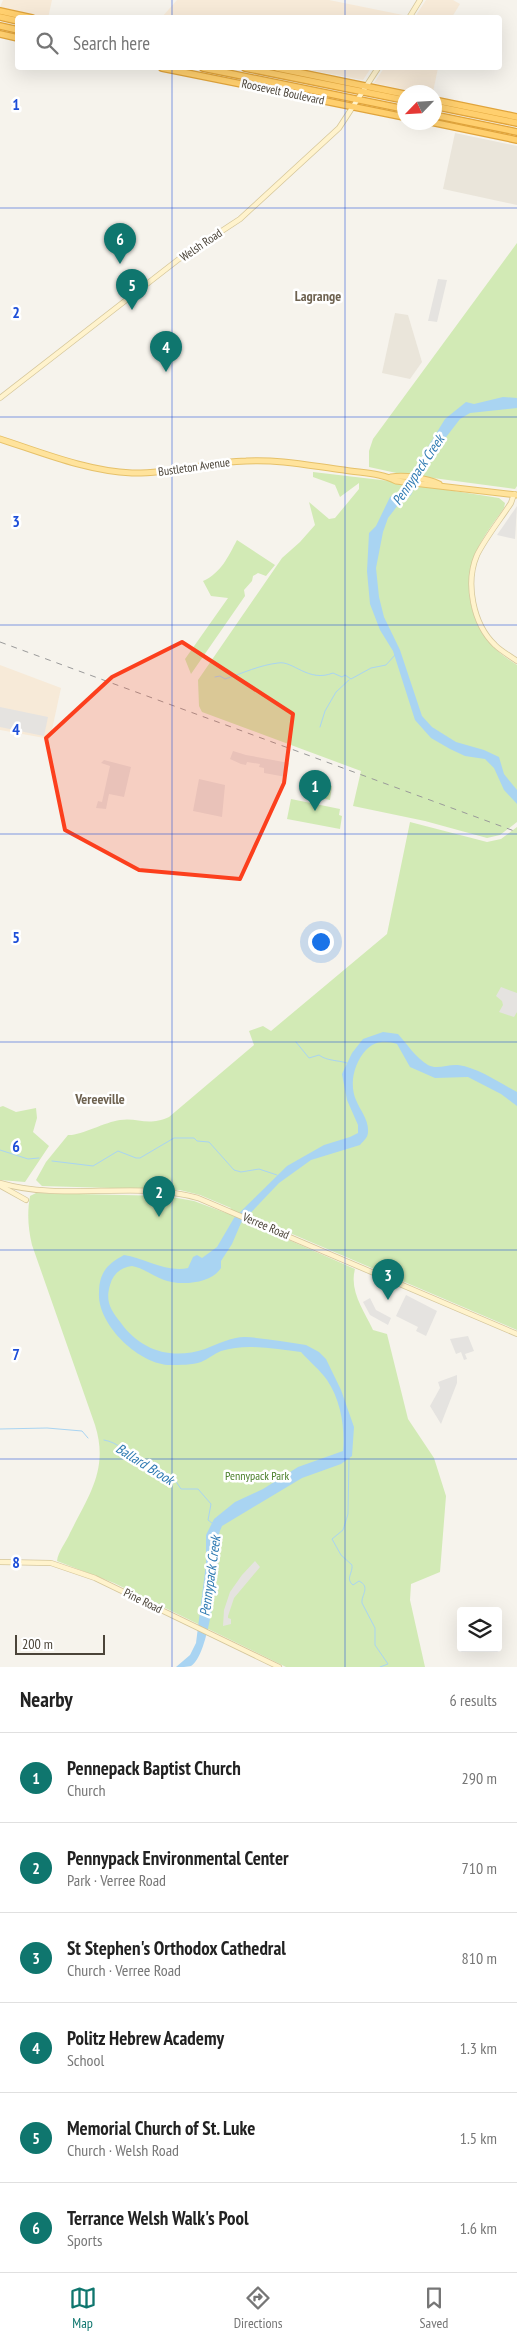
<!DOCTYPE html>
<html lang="en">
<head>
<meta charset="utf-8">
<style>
  :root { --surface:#fff; --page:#f2f2f2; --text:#222; --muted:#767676; --line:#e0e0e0; --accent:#0f766e }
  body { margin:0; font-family:"PT Sans Narrow",sans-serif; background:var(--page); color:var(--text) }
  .controls { position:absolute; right:15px; bottom:15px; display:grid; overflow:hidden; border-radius:5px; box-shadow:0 5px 20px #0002 }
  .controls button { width:45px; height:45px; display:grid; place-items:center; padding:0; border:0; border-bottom:1px solid var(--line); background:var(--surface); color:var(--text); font:25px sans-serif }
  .compass { position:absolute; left:397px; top:85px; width:45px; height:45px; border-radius:50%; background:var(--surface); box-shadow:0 5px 20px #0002; rotate:245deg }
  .scale { position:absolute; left:15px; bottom:12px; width:90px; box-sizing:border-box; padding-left:5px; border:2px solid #4b4439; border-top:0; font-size:14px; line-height:18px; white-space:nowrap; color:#4b4439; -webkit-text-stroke:4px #fff; paint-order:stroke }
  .you { position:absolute; left:320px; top:941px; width:18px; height:18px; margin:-12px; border:4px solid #fff; border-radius:50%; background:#1a73e8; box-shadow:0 0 0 8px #1a73e833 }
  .badge { display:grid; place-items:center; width:32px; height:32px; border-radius:50%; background:var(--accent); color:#fff; font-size:16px; font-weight:700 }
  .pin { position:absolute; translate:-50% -41px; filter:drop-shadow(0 1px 2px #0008) }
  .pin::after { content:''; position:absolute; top:26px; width:18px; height:15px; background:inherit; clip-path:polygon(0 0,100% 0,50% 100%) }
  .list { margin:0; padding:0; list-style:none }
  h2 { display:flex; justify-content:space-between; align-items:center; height:65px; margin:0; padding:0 20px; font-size:21px }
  h2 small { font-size:16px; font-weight:400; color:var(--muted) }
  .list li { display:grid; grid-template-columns:32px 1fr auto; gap:15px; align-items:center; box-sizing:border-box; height:90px; padding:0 20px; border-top:1px solid var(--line) }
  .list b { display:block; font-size:19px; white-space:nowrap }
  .list p { margin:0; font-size:16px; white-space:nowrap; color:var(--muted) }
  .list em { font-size:16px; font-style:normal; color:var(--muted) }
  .icon { flex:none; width:28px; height:28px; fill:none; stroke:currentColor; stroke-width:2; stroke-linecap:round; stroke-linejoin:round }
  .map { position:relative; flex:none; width:517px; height:1667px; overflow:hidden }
  .search { position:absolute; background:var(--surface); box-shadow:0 5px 20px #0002; left:15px; right:15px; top:15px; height:55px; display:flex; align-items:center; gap:12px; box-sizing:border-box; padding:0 18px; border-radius:5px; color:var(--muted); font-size:19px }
  .sheet { height:605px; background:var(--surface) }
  nav { display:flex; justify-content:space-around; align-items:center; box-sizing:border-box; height:70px; border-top:1px solid var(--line); background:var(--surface); font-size:14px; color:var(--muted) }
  nav a { display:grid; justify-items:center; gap:2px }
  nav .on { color:var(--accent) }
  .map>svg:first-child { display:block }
  .residential { fill:#eae5da }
  .commercial { fill:#f7ead8 }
  .green { fill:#d2eab5 }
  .parking { fill:#e5e3e0 }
  .water { fill:#a9d4f2 }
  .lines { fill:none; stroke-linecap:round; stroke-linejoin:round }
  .stream { stroke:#a9d4f2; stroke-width:1 }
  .secondary-casing { stroke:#d6c79b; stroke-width:6 }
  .primary-casing { stroke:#e6c16a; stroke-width:7 }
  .highway-casing { stroke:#e0a43c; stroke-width:8 }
  .secondary { stroke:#fff3cd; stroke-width:4.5 }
  .primary { stroke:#ffe39c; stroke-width:5 }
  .highway { stroke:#ffcf6e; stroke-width:5.5 }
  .rail { stroke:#9a9a9a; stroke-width:1; stroke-dasharray:6 6; stroke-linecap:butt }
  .marked { fill:#fc3f1d; fill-opacity:0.2; stroke:#fc3f1d; stroke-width:4; stroke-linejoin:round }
  .grid { fill:none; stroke:#1d4ed8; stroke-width:1; stroke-opacity:0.55 }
  .labels { text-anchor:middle; stroke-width:5; stroke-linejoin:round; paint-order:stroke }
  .street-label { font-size:12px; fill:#4b4439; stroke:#fff }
  .park-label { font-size:12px; fill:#4a7f2a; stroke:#fff }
  .neighbourhood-label { font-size:14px; font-weight:bold; fill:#6e6250; stroke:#fff }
  .water-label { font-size:14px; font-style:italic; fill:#2e7ab2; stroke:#fff }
  .grid-label { font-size:16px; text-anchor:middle; font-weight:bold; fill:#1d4ed8; stroke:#fff; stroke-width:5; stroke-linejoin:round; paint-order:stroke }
</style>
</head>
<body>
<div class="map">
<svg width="517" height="1667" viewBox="0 0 517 1667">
  <rect width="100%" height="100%" fill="#f6f3ec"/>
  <!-- residential -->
  <g class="residential">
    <path d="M455 133 517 146V205L443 189Z"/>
    <path d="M395 313 408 315 422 362 410 379 382 373Z"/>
  </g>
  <!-- commercial -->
  <g class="commercial">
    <path d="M3 0H52L48 18 0 7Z"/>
    <path d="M177 0H329L403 15 401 18 162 17Z"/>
    <path d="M426 0H453L460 4 452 17H415Z"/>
    <path d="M300 68H371L363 80Z"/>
    <path d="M384 68H438L433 92H415L374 83Z"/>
    <path d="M0 665 61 688 50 739 0 730Z"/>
  </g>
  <!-- green -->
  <g class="green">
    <path d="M517 243V486L515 489 433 478 429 487 499 498 505 503 504 508C495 521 484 535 477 550 458 596 475 640 517 665V822L500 835 487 838 425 821 353 806 361 771 202 712 199 706 198 680 282 558 300 542 315 525 309 502 329 519 335 518 359 489V483L340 497 335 485 313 477V472L398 482 401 474 369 467V451L373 439Z"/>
    <path d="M237 540 275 565 266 576 258 573 253 576 252 581 244 590 245 596 191 674 185 659 228 598 211 596 203 581C221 573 228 557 237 540Z"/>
    <path d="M309 776 332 786 330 800 306 795Z"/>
    <path d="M291 799 340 809 339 815 342 816 340 829 287 819Z"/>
    <path d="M410 822 487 842 501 839 517 827V1330L257 1219 252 1224 355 1269C349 1291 364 1311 373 1330L387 1334 408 1419 434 1458 446 1496 440 1572 411 1584 410 1600 425 1667H286L114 1583 57 1561C58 1552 66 1542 70 1533 89 1495 109 1469 95 1425L32 1245C28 1228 27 1213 30 1196L36 1193 166 1196 194 1201 226 1213 231 1208 200 1195 180 1190 42 1186 36 1180 46 1162 68 1135C80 1136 105 1122 120 1120 138 1117 147 1127 169 1117L254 1045 249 1031 263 1026 271 1031 387 934Z"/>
    <path d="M3 1106 16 1112 36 1108 37 1118 33 1132 49 1146 25 1182 0 1180V1107Z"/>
  </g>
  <!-- parking -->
  <g class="parking">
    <path d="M438 279 447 280 437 322 430 321H428Z"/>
    <path d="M517 506 515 539 497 535Z"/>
    <path d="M0 707 48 717 44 736 0 727Z"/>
    <path d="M233 751 246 755 289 763 286 777 264 773V768L259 767 260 764 247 762 246 765 241 764 230 759Z"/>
    <path d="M104 760 131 767 124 797 109 794 106 809 96 808 98 801 102 802 110 766 101 763Z"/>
    <path d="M199 779 225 785 222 817 193 811Z"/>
    <path d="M501 987 517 993V1012L514 1017 499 1012 503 1005 502 1001 496 996Z"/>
    <path d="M406 1295 437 1311 426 1336 416 1331 418 1327 396 1316Z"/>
    <path d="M370 1298 376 1310 391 1318 388 1325 370 1315 363 1302Z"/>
    <path d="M468 1336 474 1351 465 1354 467 1359 464 1360 461 1352 456 1354 450 1339Z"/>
    <path d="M457 1375V1383L441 1424 430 1406 440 1388 438 1382Z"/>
    <path d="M255 1561 260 1567 234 1598 228 1616V1618L231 1619V1624L223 1626 224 1610 230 1592 242 1575Z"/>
  </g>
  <!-- water -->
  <g class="water">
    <path d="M503 397 517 398V408L470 413 460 419 427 462 411 495 398 505 388 518 383 532 376 568 379 597 384 617 400 650 422 716 432 727 456 742 484 750 499 757 504 774 517 790V804L504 790 494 768 485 759 465 756 450 749 431 738 415 720 393 651 380 630 370 604 367 571 369 533 376 526 390 497 405 489 415 468 445 419 466 402 474 404Z"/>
    <path d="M383 1032 398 1034C407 1044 416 1058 428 1065 437 1070 448 1064 458 1065 479 1068 498 1082 517 1092V1106L501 1094 468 1077 435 1078 410 1067 397 1044C385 1040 375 1041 366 1050 354 1063 349 1084 356 1100 360 1110 369 1120 368 1132 368 1138 363 1141 360 1145L311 1160 279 1183 241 1223 232 1244 221 1261V1268C211 1284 180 1286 164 1280 153 1276 143 1268 132 1266 121 1267 113 1274 110 1285 105 1302 111 1310 121 1323 141 1351 172 1360 205 1349 218 1344 231 1337 245 1337 265 1338 286 1342 306 1345L319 1352 326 1359 341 1390 354 1427 352 1456 341 1464 302 1478 222 1526C215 1539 219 1554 218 1568 215 1588 208 1656 191 1666 187 1667 181 1667 176 1667L190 1655 196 1643 206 1564V1535L214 1519 235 1502 263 1489 298 1467 343 1451C345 1427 341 1401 327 1380 320 1370 309 1361 301 1352 275 1349 246 1343 221 1351 214 1354 208 1359 201 1362 193 1365 179 1365 171 1365 139 1365 97 1324 99 1293 99 1273 107 1264 124 1255 144 1258 167 1273 188 1268L193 1257 197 1255 202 1258 217 1247 234 1218 287 1166 324 1145 350 1137 358 1133V1125L347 1100 342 1074 352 1053 363 1039Z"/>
  </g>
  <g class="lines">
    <!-- stream -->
    <g class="stream">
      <path d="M215 677 220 676 225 679C243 673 260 665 278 663 293 660 308 683 333 673L342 677 345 675 351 679 371 668 386 665 395 655"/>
      <path d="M320 727 325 711 336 692 349 680"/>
      <path d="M296 1042 309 1058 319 1055C327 1061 337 1060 347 1063"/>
      <path d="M0 1150 28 1159 39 1158"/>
      <path d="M52 1161 93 1166 118 1151 136 1158H140L174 1138H194L197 1141 209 1142 234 1170 241 1172 259 1169 277 1175"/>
      <path d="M0 1429 47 1428 82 1431 88 1438"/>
      <path d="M104 1440C119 1443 122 1450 134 1458 138 1461 144 1462 148 1465 160 1473 156 1477 175 1480L181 1489H198L211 1504 208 1520 212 1523"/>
      <path d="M349 1457 348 1514 343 1530 332 1539 341 1555 352 1565C353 1573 345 1579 353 1585L359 1581C371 1587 361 1595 362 1603L375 1628V1645L388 1664 380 1667"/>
    </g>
    <!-- secondary casing -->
    <g class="secondary-casing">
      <g id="secondary">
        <path d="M409 18 420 0"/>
        <path d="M0 398 179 259 240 219 339 128 378 68"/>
        <path d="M514 494 511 503C500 520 486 537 477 555 465 583 473 624 495 645 501 651 510 656 517 661"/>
        <path d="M0 1183C64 1202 134 1180 198 1198L517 1334"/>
        <path d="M1 1186 26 1200"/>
        <path d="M0 1562 51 1563 95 1578 279 1667"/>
      </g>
    </g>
    <!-- primary casing -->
    <g class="primary-casing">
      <g id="primary">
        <path d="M0 439C43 453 87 471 132 473 171 474 208 462 246 461 279 459 312 466 344 470 361 473 382 473 396 481L517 495"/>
        <path d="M391 477C405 475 426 478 439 484"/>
      </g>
    </g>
    <!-- highway casing -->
    <g class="highway-casing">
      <g id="highway">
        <path d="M0 11 32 18"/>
        <path d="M0 17 18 21"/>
        <path d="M0 26 18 30"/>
        <path d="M0 34 18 38"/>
        <path d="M162 68 404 117"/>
        <path d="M203 68 404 109"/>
        <path d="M245 68 404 100"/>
        <path d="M277 68 404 94"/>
        <path d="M434 100 517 117"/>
        <path d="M434 106 517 123"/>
        <path d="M434 115 517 132"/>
        <path d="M431 122 517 140"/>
      </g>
    </g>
    <!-- secondary -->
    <use href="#secondary" class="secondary"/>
    <!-- primary -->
    <use href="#primary" class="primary"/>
    <!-- highway -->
    <use href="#highway" class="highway"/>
    <!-- rail -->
    <path class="rail" d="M0 642 517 832"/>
  </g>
  <!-- marked area -->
  <path class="marked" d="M182 642 293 714 284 783 240 879 139 870 65 830 46 738 112 677Z"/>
  <!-- grid -->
  <path class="grid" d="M172 0V18M345 0V18M172 68V1667M345 68V1667M0 208H517M0 417H517M0 625H517M0 834H517M0 1042H517M0 1250H517M0 1459H517"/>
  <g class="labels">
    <!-- street labels -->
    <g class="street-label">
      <text transform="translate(283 92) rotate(12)" y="4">Roosevelt Boulevard</text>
      <text transform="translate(201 245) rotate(-34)" y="4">Welsh Road</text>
      <text transform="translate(194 467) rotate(-8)" y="4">Bustleton Avenue</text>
      <text transform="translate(266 1226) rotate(23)" y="4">Verree Road</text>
      <text transform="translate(143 1601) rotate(26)" y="4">Pine Road</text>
    </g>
    <!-- park labels -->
    <g class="park-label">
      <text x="257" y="1480">Pennypack Park</text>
    </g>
    <!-- neighbourhood labels -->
    <g class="neighbourhood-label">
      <text x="318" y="301">Lagrange</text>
      <text x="100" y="1104">Vereeville</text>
    </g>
    <!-- water labels -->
    <g class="water-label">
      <text transform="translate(418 470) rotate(-56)" y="5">Pennypack Creek</text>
      <text transform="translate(145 1464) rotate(32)" y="5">Ballard Brook</text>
      <text transform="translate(210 1576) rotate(-82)" y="5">Pennypack Creek</text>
    </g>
  </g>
  <g class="grid-label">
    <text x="16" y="110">1</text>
    <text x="16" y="318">2</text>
    <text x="16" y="527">3</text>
    <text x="16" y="735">4</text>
    <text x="16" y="943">5</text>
    <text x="16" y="1152">6</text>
    <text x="16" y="1360">7</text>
    <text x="16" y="1568">8</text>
  </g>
</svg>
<div class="controls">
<button><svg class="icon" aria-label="layers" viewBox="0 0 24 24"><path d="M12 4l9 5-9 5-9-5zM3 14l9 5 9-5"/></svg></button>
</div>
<svg class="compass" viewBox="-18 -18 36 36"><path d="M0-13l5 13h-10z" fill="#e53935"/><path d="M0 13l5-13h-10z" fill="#767676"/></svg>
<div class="scale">200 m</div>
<div class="you"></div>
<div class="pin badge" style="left:315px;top:811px">1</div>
<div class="pin badge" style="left:159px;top:1217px">2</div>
<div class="pin badge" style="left:388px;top:1300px">3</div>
<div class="pin badge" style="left:166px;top:372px">4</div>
<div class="pin badge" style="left:132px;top:310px">5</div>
<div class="pin badge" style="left:120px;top:264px">6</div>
<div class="search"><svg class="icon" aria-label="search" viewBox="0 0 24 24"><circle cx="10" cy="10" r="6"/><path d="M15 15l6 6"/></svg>Search here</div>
</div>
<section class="sheet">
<h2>Nearby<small>6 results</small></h2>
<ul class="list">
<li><span class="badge">1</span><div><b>Pennepack Baptist Church</b><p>Church</p></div><em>290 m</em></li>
<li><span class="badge">2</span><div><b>Pennypack Environmental Center</b><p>Park · Verree Road</p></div><em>710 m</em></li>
<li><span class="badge">3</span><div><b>St Stephen's Orthodox Cathedral</b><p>Church · Verree Road</p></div><em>810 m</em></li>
<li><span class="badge">4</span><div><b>Politz Hebrew Academy</b><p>School</p></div><em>1.3 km</em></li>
<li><span class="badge">5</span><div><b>Memorial Church of St. Luke</b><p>Church · Welsh Road</p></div><em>1.5 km</em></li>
<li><span class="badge">6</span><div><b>Terrance Welsh Walk's Pool</b><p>Sports</p></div><em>1.6 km</em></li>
</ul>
</section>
<nav>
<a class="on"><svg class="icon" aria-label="map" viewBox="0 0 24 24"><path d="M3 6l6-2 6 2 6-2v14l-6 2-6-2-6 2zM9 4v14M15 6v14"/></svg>Map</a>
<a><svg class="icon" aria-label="directions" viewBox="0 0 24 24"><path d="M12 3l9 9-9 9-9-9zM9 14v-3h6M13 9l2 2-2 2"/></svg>Directions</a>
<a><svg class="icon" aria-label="saved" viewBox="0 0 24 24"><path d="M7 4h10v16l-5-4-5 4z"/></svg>Saved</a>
</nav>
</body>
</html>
